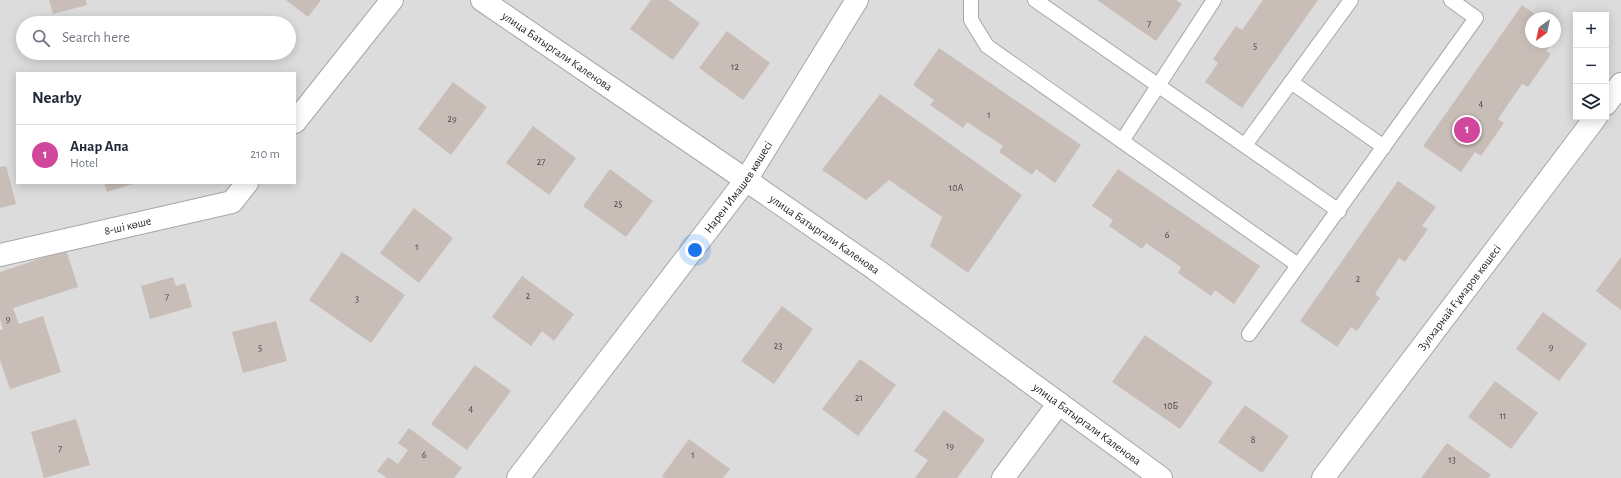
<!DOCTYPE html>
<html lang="en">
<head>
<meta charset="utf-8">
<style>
  :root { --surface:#fff; --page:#f2f2f3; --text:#1f2937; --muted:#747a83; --line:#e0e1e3; --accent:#ce0011 }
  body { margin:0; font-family:"Alegreya Sans",sans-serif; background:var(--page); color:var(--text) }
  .controls { position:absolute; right:12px; top:12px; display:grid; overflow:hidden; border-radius:0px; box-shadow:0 2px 10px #0003 }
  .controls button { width:36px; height:36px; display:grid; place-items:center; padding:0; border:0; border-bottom:1px solid var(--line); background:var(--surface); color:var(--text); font:20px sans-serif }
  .compass { position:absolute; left:1525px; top:12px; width:36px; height:36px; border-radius:50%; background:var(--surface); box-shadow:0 2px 10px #0003; rotate:213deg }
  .you { position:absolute; left:695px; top:250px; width:14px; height:14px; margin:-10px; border:3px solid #fff; border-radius:50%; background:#1a73e8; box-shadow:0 0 0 6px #1a73e833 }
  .badge { display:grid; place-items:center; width:26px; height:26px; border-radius:50%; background:var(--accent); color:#fff; font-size:13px; font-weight:700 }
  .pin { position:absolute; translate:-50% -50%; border:2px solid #fff; box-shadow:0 1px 4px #0006 }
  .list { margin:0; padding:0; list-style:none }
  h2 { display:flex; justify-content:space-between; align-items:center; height:52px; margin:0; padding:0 16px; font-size:17px }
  h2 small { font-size:13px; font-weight:400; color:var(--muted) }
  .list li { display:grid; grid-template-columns:26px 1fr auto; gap:12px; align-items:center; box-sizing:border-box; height:60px; padding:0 16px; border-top:1px solid var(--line) }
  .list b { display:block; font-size:15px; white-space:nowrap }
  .list p { margin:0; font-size:13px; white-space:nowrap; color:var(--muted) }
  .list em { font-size:13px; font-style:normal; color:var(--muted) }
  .icon { flex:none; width:22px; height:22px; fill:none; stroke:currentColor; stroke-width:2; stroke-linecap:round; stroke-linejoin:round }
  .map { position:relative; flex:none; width:1621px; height:478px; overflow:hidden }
  .search { position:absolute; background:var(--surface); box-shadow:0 2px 10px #0003; left:16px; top:16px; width:280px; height:44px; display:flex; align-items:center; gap:10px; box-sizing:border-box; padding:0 14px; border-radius:22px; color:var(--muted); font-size:15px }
  .panel { position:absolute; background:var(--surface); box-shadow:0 2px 10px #0003; left:16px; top:72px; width:280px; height:112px; border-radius:0px }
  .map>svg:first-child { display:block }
  .residential { fill:#dddcdc; fill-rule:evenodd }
  .building { fill:#c9bdb8 }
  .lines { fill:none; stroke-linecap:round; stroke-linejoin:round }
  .service-casing { stroke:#a6a6a6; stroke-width:16 }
  .minor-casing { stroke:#a6a6a6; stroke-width:24 }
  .service { stroke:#fff; stroke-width:14 }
  .minor { stroke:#fff; stroke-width:22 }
  .labels { text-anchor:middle; stroke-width:3; stroke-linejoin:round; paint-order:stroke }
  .number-label { font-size:10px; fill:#4a4645 }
  .street-label { font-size:12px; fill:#1f1f1f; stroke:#fff }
</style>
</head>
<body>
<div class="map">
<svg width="1621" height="478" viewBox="0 0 1621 478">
  <rect width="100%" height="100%" fill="#f0ece5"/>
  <!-- residential -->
  <path class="residential" d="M0 0H1621V478H0ZM1576 15H1606V117H1576ZM1531 18H1555V42H1531ZM23 23H289V53H23ZM17 73H295V183H17Z"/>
  <!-- building -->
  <g class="building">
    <path d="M49 0H86L87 5 53 14Z"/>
    <path d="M286 0H321L308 17Z"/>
    <path d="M651 0H668L700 23 673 60 630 29Z"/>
    <path d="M1097 0H1176L1182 4 1156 41Z"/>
    <path d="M1263 0H1318L1242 108 1205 82 1218 63 1213 59 1236 26 1242 30Z"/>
    <path d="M1522 5 1540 18H1531V42H1552L1546 51 1551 54 1528 87 1522 84 1498 119 1504 123 1481 156 1475 152 1461 172 1423 146Z"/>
    <path d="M727 31 770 63 743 100 699 68Z"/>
    <path d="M939 48 1081 145 1055 183 1036 169 1032 175 999 152 1003 146 967 122 963 128 930 105 934 100 913 85Z"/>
    <path d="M453 82 487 107 451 155 418 129Z"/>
    <path d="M880 94 1022 195 968 273 930 246 942 217 889 180 866 200 822 170Z"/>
    <path d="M533 126 576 158 549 195 506 163Z"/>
    <path d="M6 166 16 204 0 208V167Z"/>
    <path d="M610 169 653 201 626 237 583 206Z"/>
    <path d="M1118 169 1260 266 1234 304 1215 290 1211 296 1178 273 1181 267 1146 243 1142 249 1109 226 1113 220 1092 206Z"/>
    <path d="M1398 181 1436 207 1422 226 1428 229 1405 262 1399 258 1375 294 1380 298 1357 331 1351 327 1337 347 1300 321Z"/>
    <path d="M104 183H136L107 192Z"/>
    <path d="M414 208 453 238 419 283 380 253Z"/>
    <path d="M66 250 78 287 13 308 19 324 43 316 61 372 10 389 0 360V330L3 329 0 320V272Z"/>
    <path d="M342 252 405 295 371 343 309 300Z"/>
    <path d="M1621 257V310L1596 291Z"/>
    <path d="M522 276 574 314 554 341 542 331 531 346 492 317Z"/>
    <path d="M173 277 176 286 185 283 192 307 150 319 141 286Z"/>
    <path d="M782 306 813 329 774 384 741 361Z"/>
    <path d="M1543 312 1587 344 1559 381 1516 349Z"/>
    <path d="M276 321 287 361 243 373 232 332Z"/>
    <path d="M1145 335 1213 382 1180 429 1112 382Z"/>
    <path d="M860 359 896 385 858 436 822 409Z"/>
    <path d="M475 365 511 391 467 450 431 424Z"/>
    <path d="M1495 381 1538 413 1511 449 1468 417Z"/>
    <path d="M1245 405 1289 436 1262 473 1218 442Z"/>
    <path d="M944 410 985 440 957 478H915L928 460 914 451Z"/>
    <path d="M76 419 90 465 44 478 31 432Z"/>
    <path d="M409 428 462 468 454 478H387L377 471 388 457 398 464 408 450 398 443Z"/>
    <path d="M689 439 730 469 723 478H665L662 476Z"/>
    <path d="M1447 443 1491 475 1488 478H1421Z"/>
  </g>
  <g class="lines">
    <!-- service casing -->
    <g class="service-casing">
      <g id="service">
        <path d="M971 0V20L987 46 1298 265"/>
        <path d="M1035 0 1339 211"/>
        <path d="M1291 82 1384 147"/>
        <path d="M1122 141 1214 0"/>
        <path d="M1245 145 1351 0"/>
        <path d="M1249 334 1476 18 1451 0"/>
      </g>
    </g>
    <!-- minor casing -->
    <g class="minor-casing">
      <g id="minor">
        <path id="s1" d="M482 0 746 180 875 269 1161 478"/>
        <path d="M1606 104 1621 84"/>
        <path d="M295 122 392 0"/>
        <path id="s2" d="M0 255 232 202 247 183"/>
        <path id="s3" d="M518 478 746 180 857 0"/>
        <path d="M1003 478 1059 403"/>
        <path id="s4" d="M1323 478 1596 117"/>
      </g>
    </g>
    <!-- service -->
    <use href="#service" class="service"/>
    <!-- minor -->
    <use href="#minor" class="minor"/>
  </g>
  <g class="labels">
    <!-- number labels -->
    <g class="number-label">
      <text x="1149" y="27">7</text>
      <text x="1255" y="49">5</text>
      <text x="735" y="70">12</text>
      <text x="1481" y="107">4</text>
      <text x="989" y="118">1</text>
      <text x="452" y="122">29</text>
      <text x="541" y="165">27</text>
      <text x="956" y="191">10А</text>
      <text x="618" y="207">25</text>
      <text x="1167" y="238">6</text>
      <text x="417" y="250">1</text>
      <text x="1358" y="282">2</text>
      <text x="528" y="299">2</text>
      <text x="167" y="300">7</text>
      <text x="357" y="302">3</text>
      <text x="8" y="322">9</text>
      <text x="778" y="349">23</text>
      <text x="1551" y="350">9</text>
      <text x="260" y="351">5</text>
      <text x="859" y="401">21</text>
      <text x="1171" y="409">10Б</text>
      <text x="471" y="412">4</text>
      <text x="1503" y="419">11</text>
      <text x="1253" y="443">8</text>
      <text x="950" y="449">19</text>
      <text x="60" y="452">7</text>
      <text x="424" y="458">6</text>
      <text x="693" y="458">1</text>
      <text x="1452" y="463">13</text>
    </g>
    <!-- street labels -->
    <g class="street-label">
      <text dy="4" stroke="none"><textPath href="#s1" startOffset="91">улица Батыргали Каленова</textPath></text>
      <text dy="4" stroke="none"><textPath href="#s3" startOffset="365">Нарен Имашев көшесi</textPath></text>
      <text dy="4" stroke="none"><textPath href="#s2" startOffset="131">8-шi көше</textPath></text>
      <text dy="4" stroke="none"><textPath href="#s1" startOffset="415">улица Батыргали Каленова</textPath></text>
      <text dy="4" stroke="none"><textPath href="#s4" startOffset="226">Зулхарнай Ғұмаров көшесі</textPath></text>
      <text dy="4" stroke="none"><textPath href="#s1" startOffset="739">улица Батыргали Каленова</textPath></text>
    </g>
  </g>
</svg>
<div class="controls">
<button>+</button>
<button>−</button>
<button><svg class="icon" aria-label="layers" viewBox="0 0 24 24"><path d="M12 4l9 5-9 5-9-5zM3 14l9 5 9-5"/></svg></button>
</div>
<svg class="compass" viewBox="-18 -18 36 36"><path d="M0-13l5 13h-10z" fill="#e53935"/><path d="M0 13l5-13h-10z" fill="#747a83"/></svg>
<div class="you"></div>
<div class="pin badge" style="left:1467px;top:130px;background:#d1479c">1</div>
<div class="search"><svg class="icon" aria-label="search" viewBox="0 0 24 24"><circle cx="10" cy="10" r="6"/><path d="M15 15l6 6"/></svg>Search here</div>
<section class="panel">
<h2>Nearby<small></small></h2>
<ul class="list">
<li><span class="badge" style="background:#d1479c">1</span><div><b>Анар Апа</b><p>Hotel</p></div><em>210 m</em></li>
</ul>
</section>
</div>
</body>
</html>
